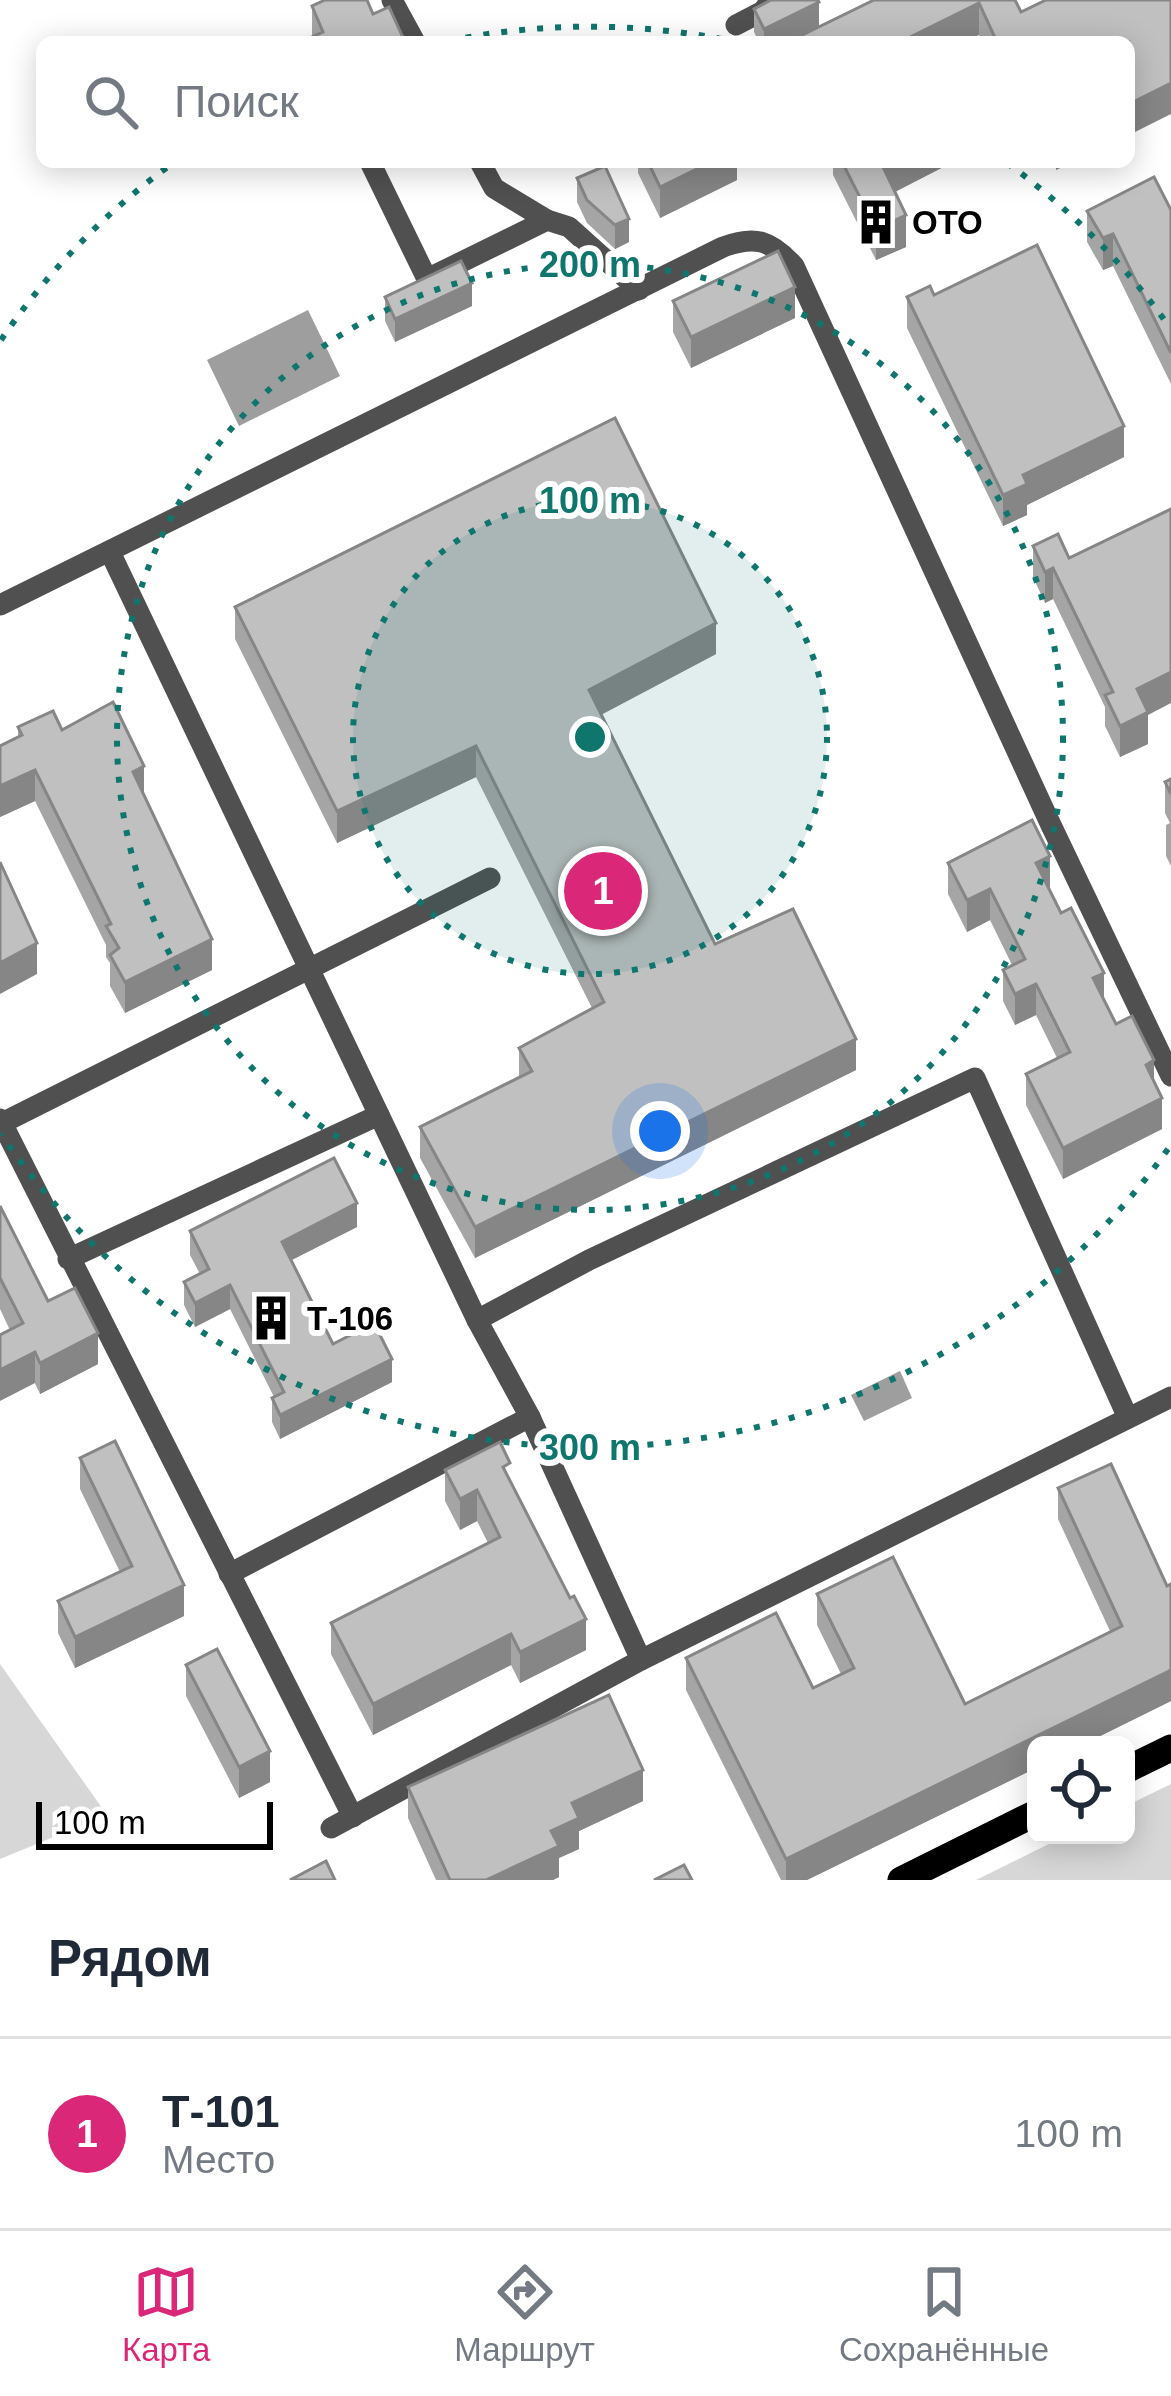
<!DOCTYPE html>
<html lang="ru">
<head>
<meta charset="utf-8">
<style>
  :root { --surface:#fff; --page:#f2f2f3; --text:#1f2937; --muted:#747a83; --line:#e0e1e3; --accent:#db2777 }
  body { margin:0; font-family:Helvetica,sans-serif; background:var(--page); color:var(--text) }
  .controls { position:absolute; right:36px; bottom:36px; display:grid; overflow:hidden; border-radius:18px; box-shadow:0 6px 30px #0003 }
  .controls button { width:108px; height:108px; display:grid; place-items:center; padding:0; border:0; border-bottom:3px solid var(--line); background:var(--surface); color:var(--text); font:60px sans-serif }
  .scale { position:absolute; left:36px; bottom:30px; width:237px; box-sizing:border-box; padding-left:12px; border:6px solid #000; border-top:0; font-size:33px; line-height:42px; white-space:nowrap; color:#000; -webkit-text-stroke:9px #fff; paint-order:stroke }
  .you { position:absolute; left:660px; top:1131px; width:42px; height:42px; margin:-30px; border:9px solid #fff; border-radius:50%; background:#1a73e8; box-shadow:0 0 0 18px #1a73e833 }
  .badge { display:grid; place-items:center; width:78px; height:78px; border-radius:50%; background:var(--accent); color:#fff; font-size:39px; font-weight:700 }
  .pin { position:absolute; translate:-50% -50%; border:6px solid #fff; box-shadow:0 3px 12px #0006 }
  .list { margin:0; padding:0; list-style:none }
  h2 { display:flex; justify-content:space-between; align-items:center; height:156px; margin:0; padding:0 48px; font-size:51px }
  h2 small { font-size:39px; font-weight:400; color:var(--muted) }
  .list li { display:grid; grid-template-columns:78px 1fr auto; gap:36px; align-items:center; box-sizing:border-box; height:192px; padding:0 48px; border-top:3px solid var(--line) }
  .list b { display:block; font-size:45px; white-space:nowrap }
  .list p { margin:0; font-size:39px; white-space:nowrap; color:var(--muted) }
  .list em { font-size:39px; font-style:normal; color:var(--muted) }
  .icon { flex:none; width:66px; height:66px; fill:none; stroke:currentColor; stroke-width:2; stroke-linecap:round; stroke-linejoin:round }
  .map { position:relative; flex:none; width:1171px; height:1880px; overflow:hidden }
  .search { position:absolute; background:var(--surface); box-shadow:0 6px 30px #0003; left:36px; right:36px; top:36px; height:132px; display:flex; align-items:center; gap:30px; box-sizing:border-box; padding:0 42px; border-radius:18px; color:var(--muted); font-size:45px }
  .sheet { height:348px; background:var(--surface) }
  nav { display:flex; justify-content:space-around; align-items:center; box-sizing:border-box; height:168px; border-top:3px solid var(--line); background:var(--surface); font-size:33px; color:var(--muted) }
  nav a { display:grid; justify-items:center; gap:6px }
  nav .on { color:var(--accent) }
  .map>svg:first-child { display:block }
  .green { fill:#d7d7d7 }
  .water { fill:#9e9e9e }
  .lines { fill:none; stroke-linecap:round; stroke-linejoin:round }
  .minor { stroke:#505050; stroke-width:21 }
  .major { stroke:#000; stroke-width:27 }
  .wall { fill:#a5a5a5 }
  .shaded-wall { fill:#868686 }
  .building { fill:#c0c0c0; stroke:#868686; stroke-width:3 }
  .ring { fill:none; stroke:#0f766e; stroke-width:6; stroke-dasharray:6 12 }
  .labels { text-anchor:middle; stroke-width:12; stroke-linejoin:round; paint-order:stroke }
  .poi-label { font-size:33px; font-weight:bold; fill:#000; stroke:#fff; text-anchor:start }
  .centre { fill:#0f766e; stroke:#fff; stroke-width:6 }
  .ring-label { font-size:36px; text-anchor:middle; font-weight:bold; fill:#0f766e; stroke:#fff; stroke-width:12; stroke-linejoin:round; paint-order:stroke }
</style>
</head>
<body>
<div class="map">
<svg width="1171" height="1880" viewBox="0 0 1171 1880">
  <rect width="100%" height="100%" fill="#fff"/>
  <!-- green -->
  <g class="green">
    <path d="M0 1664 107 1815 0 1859Z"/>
    <path d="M1171 1784V1880H976L1067 1835H1126V1806Z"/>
  </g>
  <!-- water -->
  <g class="water">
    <path d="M308 310 340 376 239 426 207 360Z"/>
    <path d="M900 1371 912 1398 864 1421 851 1395Z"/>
  </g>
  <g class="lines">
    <!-- minor -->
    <g class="minor">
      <path d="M392 0 415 42"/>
      <path d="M736 25 763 11 771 0"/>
      <path d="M370 162 427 279 547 220 569 227 639 290"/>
      <path d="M480 162 494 188 547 220"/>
      <path d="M110 552 477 1320 530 1417 641 1660"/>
      <path d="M0 605 723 247C755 235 771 240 794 266L1050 823 1171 1076"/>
      <path d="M0 1119 353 1817"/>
      <path d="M2 1123 490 878"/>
      <path d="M68 1259 379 1115"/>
      <path d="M477 1320 589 1260 975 1078 1128 1418"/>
      <path d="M229 1574 530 1417"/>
      <path d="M331 1828 641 1660 1171 1397"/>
    </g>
    <!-- major -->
    <g class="major">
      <path d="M1126 1770 1171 1748"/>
      <path d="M901 1880 1036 1813"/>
    </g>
  </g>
  <!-- wall -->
  <g class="wall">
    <path d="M874 0H1015L1021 12 1129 42H982L979 35Z"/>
    <path d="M312 6 405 42 312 37Z"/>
    <path d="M754 9 819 26 785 42H759L754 32Z"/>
    <path d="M638 162H737V180L660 218 638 173Z"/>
    <path d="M833 162H953L895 192 906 247 876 260 833 175Z"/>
    <path d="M577 178 629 242 615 249 587 223 577 202Z"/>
    <path d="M1171 210V384L1113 266 1103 270 1087 242V211Z"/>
    <path d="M934 295 1124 457 1027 505V515L1003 526 907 328V297Z"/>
    <path d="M385 297 472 306 395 342 385 321Z"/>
    <path d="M673 301 795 318 691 368 673 332Z"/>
    <path d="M1058 534 1148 715V744L1120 757 1105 726V707L1053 599 1045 603 1033 577V546Z"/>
    <path d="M235 607 716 654 601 715 715 944 856 1070 475 1258 420 1158V1127L519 1077V1048L592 1008 476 777 337 843 235 639Z"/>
    <path d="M18 727 62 730 144 794 212 970 125 1013 110 986V963L106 957V945L35 801 0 817V746L18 737Z"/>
    <path d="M1171 779V866L1166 856V825L1170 823 1165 813V782Z"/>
    <path d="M948 863 1050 887 1048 888 1116 1024 1154 1082 1162 1129 1063 1179 1026 1105V1074L1057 1058 1036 1015 1015 1025 1003 1001V970L1012 965 990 920 967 932 948 894Z"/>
    <path d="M0 1206 48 1301 98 1364 40 1394 0 1309Z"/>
    <path d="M357 1227 291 1260 333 1344 392 1382 280 1439 272 1422V1398L274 1397 230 1309 195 1327 184 1305V1282L200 1274 190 1255V1231Z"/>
    <path d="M80 1458 184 1616 75 1668 58 1633V1601L120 1572 80 1489Z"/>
    <path d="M445 1470 510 1480 586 1650 520 1683 511 1665 373 1735 331 1654V1623L488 1543 477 1521 460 1530 445 1501Z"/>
    <path d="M1058 1488 1167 1586 1171 1584V1701L1082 1745H1036V1768L807 1880H781L686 1690V1658L813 1688 841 1674 817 1625V1594L965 1704 1110 1631 1058 1519Z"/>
    <path d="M186 1665 270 1782 239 1798 186 1696Z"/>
    <path d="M408 1787 643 1801 579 1831V1849L559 1858V1877L553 1880H436L408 1818Z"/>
  </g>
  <!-- shaded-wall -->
  <g class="shaded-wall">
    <path d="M819 2V26L785 42H764V29Z"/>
    <path d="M979 3V35L963 42H900Z"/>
    <path d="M1171 83V114L1129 135V104Z"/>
    <path d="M711 162H737V180L660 218V187Z"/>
    <path d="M893 162H953L883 198V167Z"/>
    <path d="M1056 162H1073L1056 170Z"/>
    <path d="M906 215V247L876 260V229Z"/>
    <path d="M629 219V242L615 249V225Z"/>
    <path d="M1113 234V266L1103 270V238Z"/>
    <path d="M472 283V306L395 342V319Z"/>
    <path d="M795 287V318L691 368V337Z"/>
    <path d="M1124 426V457L1027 505V515L1003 526V495L1023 475Z"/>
    <path d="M1053 568V599L1045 603V572Z"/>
    <path d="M716 623V654L589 721V690Z"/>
    <path d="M1171 672V703L1148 715V744L1120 757V726L1137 689Z"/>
    <path d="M476 746V777L337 843V811Z"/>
    <path d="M144 766V798L133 772Z"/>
    <path d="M35 770V801L0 817V786Z"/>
    <path d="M1050 856V887L1036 894V863Z"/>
    <path d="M990 889V920L967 932V900Z"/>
    <path d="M212 939V970L125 1013V982Z"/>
    <path d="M37 943V974L0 994V963Z"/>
    <path d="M1104 973V1004L1093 978Z"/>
    <path d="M1036 984V1015L1015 1025V994Z"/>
    <path d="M856 1039V1070L475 1258V1227Z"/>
    <path d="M1154 1060V1091L1146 1065Z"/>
    <path d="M1162 1098V1129L1063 1179V1148Z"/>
    <path d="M357 1203V1227L282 1265V1242Z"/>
    <path d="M230 1285V1309L195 1327V1303Z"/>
    <path d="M98 1333V1364L40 1394V1363Z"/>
    <path d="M35 1352V1383L0 1401V1370Z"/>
    <path d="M392 1359V1382L280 1439V1415Z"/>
    <path d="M477 1490V1521L460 1530V1499Z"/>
    <path d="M184 1585V1616L75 1668V1637Z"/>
    <path d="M586 1619V1650L520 1683V1652Z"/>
    <path d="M511 1634V1665L373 1735V1704Z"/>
    <path d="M1171 1670V1701L1082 1745H1036V1768L807 1880H786V1859Z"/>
    <path d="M270 1751V1782L239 1798V1767Z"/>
    <path d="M643 1770V1801L579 1831V1849L559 1858V1877L553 1880H486L551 1831 572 1803Z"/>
  </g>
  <!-- building -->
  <g class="building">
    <path d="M325 0H367L373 14 389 7 405 42H306L305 40 323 32 312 6Z"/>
    <path d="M771 0H818L819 2 764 29 754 9Z"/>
    <path d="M874 0H1015L1021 12 1046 0H1171V83L1129 104V42H997L979 3 900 42H788Z"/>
    <path d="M648 162H711L660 187Z"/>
    <path d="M842 162H893L883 167 906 215 876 229Z"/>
    <path d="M605 166 629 219 615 225 587 200 577 178Z"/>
    <path d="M1154 177 1171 210V353L1113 234 1103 238 1087 211Z"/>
    <path d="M1037 245 1124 426 1023 475 1027 484 1003 495 907 297 930 286 934 295Z"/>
    <path d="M778 251 795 287 691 337 673 301Z"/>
    <path d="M461 261 472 283 395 319 385 297Z"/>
    <path d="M615 418 716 623 589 690 715 944 793 909 856 1039 475 1227 420 1127 532 1071 519 1048 604 1002 476 746 337 811 235 607Z"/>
    <path d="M1171 509V672L1137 689 1148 712 1120 726 1105 695 1113 692 1053 568 1045 572 1033 546 1058 534 1069 558Z"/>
    <path d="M113 702 144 766 133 772 212 939 125 982 110 955 119 948 106 926 111 924 35 770 0 786V746L22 735 18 727 53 711 62 730Z"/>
    <path d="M1171 779V794L1165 782Z"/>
    <path d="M1032 820 1050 856 1036 863 1061 913 1071 908 1104 973 1093 978 1116 1024 1132 1016 1154 1060 1146 1065 1162 1098 1063 1148 1026 1074 1070 1052 1036 984 1015 994 1003 970 1025 959 990 889 967 900 948 863Z"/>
    <path d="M0 862 37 943 0 963Z"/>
    <path d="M334 1158 357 1203 282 1242 333 1344 374 1323 392 1359 280 1415 272 1398 284 1392 230 1285 195 1303 184 1282 209 1269 190 1231Z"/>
    <path d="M0 1206 48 1301 75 1288 98 1333 40 1363 35 1352 0 1370V1335L23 1323 0 1278Z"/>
    <path d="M115 1441 184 1585 75 1637 58 1601 132 1566 80 1458Z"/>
    <path d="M500 1442 510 1463 503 1467 570 1598 574 1596 586 1619 520 1652 511 1634 373 1704 331 1623 500 1537 477 1490 460 1499 445 1470Z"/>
    <path d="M1111 1464 1167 1586 1171 1584V1670L786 1859 686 1658 776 1613 813 1688 854 1668 817 1594 893 1557 965 1704 1122 1626 1058 1488Z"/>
    <path d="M217 1649 270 1751 239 1767 186 1665Z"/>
    <path d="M609 1695 643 1770 572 1803 579 1818 551 1831 559 1846 486 1880H450L408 1787Z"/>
    <path d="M326 1861 335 1880H290Z"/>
    <path d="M684 1865 692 1880H654Z"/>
  </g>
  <!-- distance rings -->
  <circle cx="590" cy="737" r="237" fill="#0f766e" fill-opacity=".12"/>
  <g class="ring">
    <circle cx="590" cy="737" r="237"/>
    <circle cx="590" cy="737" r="473"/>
    <path d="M1168 1149A710 710 0 0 1 1 1134M1 340A710 710 0 0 1 173 163M448 41A710 710 0 0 1 732 41M1007 163A710 710 0 0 1 1168 325"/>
  </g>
  <!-- icons -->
  <defs>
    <g id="building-bare" transform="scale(3.6)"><path d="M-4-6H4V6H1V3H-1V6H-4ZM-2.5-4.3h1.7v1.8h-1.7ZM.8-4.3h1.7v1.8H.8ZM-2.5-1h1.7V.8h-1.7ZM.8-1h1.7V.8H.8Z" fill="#000" stroke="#fff" stroke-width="2.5" paint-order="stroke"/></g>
  </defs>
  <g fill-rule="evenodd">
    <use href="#building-bare" x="876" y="222"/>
    <use href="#building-bare" x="271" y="1318"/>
  </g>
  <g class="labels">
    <!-- poi labels -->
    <g class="poi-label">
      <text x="912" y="234">ОТО</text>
      <text x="307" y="1330">Т-106</text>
    </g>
  </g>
  <circle cx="590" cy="737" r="18" class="centre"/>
  <g class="ring-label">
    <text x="590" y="277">200 m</text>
    <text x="590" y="513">100 m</text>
    <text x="590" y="1460">300 m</text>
  </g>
</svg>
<div class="controls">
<button><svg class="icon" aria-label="locate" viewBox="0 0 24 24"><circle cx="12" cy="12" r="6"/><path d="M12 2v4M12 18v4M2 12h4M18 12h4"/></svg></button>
</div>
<div class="scale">100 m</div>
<div class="you"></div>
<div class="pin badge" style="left:603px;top:891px">1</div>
<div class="search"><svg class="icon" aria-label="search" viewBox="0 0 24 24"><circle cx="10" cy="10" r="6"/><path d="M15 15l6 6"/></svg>Поиск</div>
</div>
<section class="sheet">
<h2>Рядом<small></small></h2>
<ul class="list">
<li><span class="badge">1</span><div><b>Т-101</b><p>Место</p></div><em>100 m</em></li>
</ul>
</section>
<nav>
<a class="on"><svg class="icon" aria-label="map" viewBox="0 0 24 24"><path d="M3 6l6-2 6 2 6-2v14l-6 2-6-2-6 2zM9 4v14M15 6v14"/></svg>Карта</a>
<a><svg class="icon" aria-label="directions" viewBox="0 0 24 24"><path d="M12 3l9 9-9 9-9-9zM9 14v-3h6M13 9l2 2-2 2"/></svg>Маршрут</a>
<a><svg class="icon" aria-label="saved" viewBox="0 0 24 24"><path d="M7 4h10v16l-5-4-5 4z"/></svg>Сохранённые</a>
</nav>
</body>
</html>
